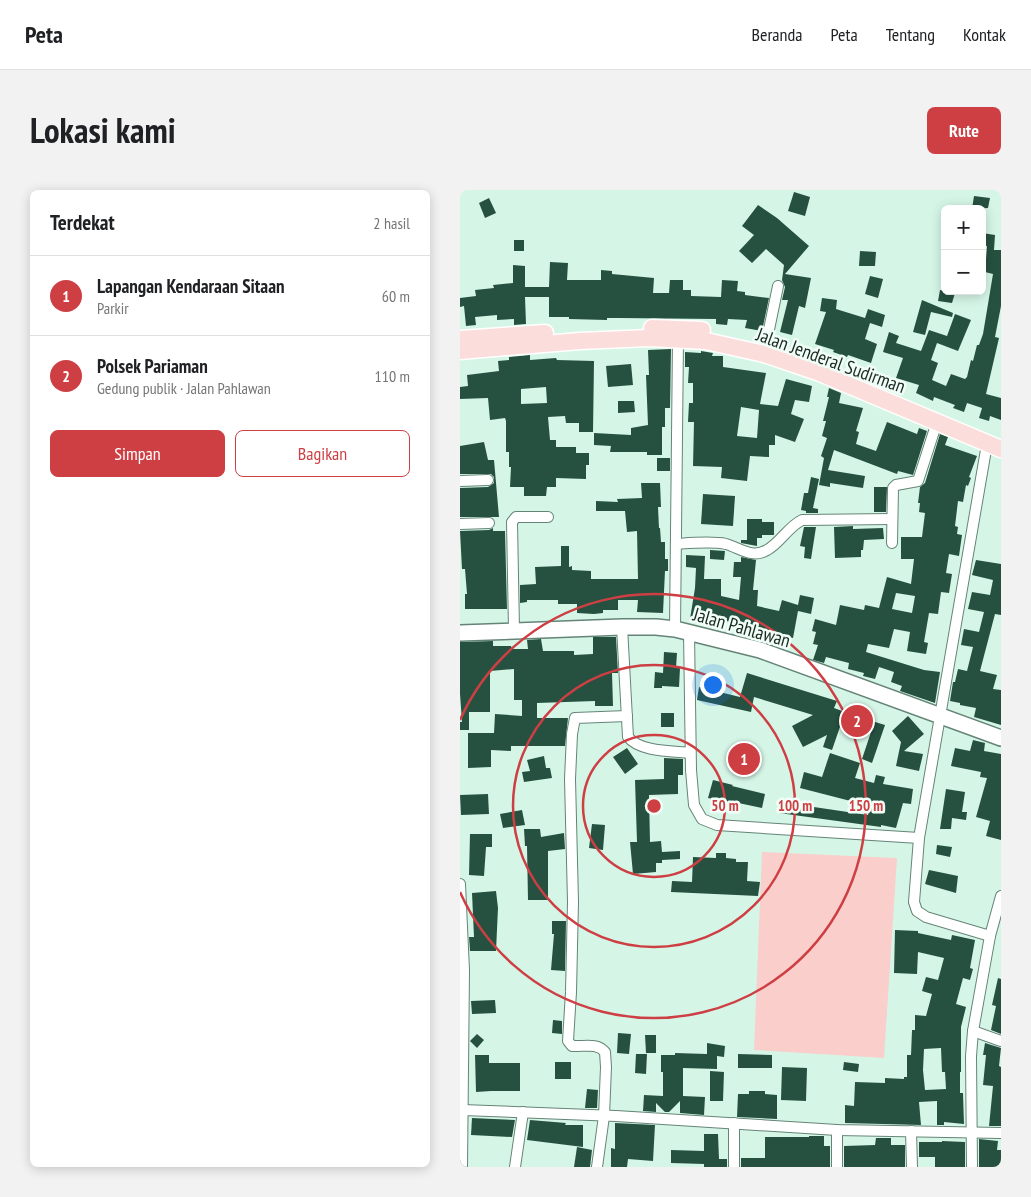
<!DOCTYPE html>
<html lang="id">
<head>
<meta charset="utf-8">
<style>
  :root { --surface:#fff; --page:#f2f2f2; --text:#202124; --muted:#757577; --line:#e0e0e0; --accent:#ce3f44 }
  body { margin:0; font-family:"PT Sans Narrow",sans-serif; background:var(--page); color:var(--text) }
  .controls { position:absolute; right:15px; top:15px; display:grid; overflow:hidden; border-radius:8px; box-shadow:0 2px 12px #0003 }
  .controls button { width:45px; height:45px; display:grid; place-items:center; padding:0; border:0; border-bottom:1px solid var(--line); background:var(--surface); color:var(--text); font:25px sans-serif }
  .you { position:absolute; left:252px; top:494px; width:18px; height:18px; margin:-12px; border:4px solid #fff; border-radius:50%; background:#1a73e8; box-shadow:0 0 0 8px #1a73e833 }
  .badge { display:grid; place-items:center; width:32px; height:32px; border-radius:50%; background:var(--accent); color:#fff; font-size:16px; font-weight:700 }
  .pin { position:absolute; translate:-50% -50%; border:2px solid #fff; box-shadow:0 1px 5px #0006 }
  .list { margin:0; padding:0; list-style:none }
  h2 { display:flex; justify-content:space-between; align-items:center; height:65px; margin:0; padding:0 20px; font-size:21px }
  h2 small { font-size:16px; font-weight:400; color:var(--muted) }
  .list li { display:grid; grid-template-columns:32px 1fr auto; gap:15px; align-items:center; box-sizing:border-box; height:80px; padding:0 20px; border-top:1px solid var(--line) }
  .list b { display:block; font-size:19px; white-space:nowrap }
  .list p { margin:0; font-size:16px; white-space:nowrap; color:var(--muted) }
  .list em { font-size:16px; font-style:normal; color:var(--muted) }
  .actions { display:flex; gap:10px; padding:15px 20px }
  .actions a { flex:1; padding:11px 0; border:1px solid var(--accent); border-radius:8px; text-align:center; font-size:18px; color:var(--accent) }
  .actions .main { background:var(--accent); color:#fff }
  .map { position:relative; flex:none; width:541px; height:977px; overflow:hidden; border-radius:8px }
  header { display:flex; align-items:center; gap:30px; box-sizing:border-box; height:70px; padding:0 25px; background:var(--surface); border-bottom:1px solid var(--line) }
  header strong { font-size:24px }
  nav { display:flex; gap:28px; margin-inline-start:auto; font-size:18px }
  .intro { display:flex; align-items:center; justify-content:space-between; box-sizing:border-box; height:120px; padding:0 30px }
  h1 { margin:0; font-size:35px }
  .button { padding:12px 22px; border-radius:8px; background:var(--accent); color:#fff; font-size:18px; font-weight:700 }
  main { display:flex; gap:30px; padding:0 30px }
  aside { flex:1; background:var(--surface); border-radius:8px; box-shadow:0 2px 12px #0003 }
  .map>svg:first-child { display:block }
  .green { fill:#facecb }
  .building { fill:#265140; fill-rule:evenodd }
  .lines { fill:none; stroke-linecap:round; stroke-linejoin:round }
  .street-casing { stroke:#658477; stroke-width:12 }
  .secondary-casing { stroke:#658477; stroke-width:18 }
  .primary-casing { stroke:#fff; stroke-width:19 }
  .street { stroke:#fff; stroke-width:10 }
  .secondary { stroke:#fff; stroke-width:15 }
  .primary { stroke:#fbdedc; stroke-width:16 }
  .ring { fill:none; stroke:#ce3f44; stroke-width:2.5 }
  .labels { text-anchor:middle; stroke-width:5; stroke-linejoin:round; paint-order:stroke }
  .street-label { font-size:19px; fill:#1c2823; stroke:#f1fef8 }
  .centre { fill:#ce3f44; stroke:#f1fef8; stroke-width:2.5 }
  .ring-label { font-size:15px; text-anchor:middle; font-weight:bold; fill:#ce3f44; stroke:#f1fef8; stroke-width:5; stroke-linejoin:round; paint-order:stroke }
</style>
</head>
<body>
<header>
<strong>Peta</strong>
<nav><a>Beranda</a><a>Peta</a><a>Tentang</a><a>Kontak</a></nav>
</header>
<div class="intro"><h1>Lokasi kami</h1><a class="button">Rute</a></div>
<main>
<aside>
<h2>Terdekat<small>2 hasil</small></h2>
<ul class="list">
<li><span class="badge">1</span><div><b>Lapangan Kendaraan Sitaan</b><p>Parkir</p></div><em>60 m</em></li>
<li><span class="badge">2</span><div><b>Polsek Pariaman</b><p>Gedung publik · Jalan Pahlawan</p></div><em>110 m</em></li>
</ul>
<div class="actions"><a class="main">Simpan</a><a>Bagikan</a></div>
</aside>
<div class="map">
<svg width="541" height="977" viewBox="0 0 541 977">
  <rect width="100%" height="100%" fill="#d5f6e7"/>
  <!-- green -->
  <path class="green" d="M302 662 437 668 424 868 294 860Z"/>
  <!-- building -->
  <g class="building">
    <path d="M334 2 350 7 345 26 328 21Z"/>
    <path d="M514 6 530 8 528 18 512 19Z"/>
    <path d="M29 8 36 23 25 28 19 13Z"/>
    <path d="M298 15 317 28 349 56 325 84 351 88 345 118 339 116 332 145 320 142 328 110H322L325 97 322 90 324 75 306 59 292 73 279 61 294 45 282 36Z"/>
    <path d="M522 43 535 45 534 60H541V116L535 147 539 148 526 204 541 208V230L530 226 529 231 519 228 522 218 507 213 504 222 493 218 495 215 474 207 473 211 456 203 459 195 436 188 443 168 423 162 429 142 439 146 436 153 461 161 469 140 487 146 495 124 511 130 498 161 477 153 471 170 478 173 472 190 486 196 491 184 505 189 507 187 511 170 513 171 517 155H519L523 144 533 84 525 82 527 56 522 55Z"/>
    <rect x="54" y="50" width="10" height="11"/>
    <path d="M400 61 416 62 415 76H399Z"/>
    <path d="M90 72 108 73 107 90H141V80L152 81V84L194 88 193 103H209L210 90H223V100H231V106L261 107 262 90 278 91 277 101 285 102V105L309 108 302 141 285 138 287 130 268 129 267 135 256 134V129L158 128H147V130L109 129V127H89V107H65L66 134 54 135V129L37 130V125L15 127 16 135 6 136 4 116 0 117V108L16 106 15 100 34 98 33 95 53 93V75L65 76V97H89Z"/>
    <path d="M410 86 423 89 418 108 405 104Z"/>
    <path d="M480 100 495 103 492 113 478 111Z"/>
    <path d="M362 108 377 110 376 119 405 128 408 119 425 125 422 137 410 133 405 149 417 154 411 173 388 165 387 167 373 162 374 160 355 154 366 122 360 121Z"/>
    <path d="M462 110 493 123 492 127 471 122 465 145 453 142Z"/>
    <path d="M211 159 210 218H205V237H202V265H187V262H150L151 256 134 255V243L171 245V238L188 235 186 185H189L188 160Z"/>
    <path d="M241 161 253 163 252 166H263V177L306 183 300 214 318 216 326 189 352 196 349 212 335 210 331 224 344 229 335 252 315 245V255H309V267L290 266 287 291 261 288 262 277 233 276 234 232H228L229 213H233V193H228L229 177H225V162L241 163ZM281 217 299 220 297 248 277 246Z"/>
    <path d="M70 165V170L96 168 97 170 134 171 133 242H119V233H106L105 226 88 227 90 250H96V257H116V263H129V275H126V289L96 288V297H87L86 306H64V297H50L51 277H49V262H46V231L45 228 30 230 28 208 0 209V197L8 196 7 185 39 181 38 171 49 170V167ZM86 197 87 213 61 214V199Z"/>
    <path d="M171 174 173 195 148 197 146 176Z"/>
    <path d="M369 198 381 203 379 213 403 218 396 241 399 242 396 254 416 261 427 232 457 244 459 238 467 241 453 285 438 281 437 284 374 260 368 280 405 286 403 298 370 293V297L359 295 364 268 361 266 367 248 362 246 366 231H363L369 207H367Z"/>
    <path d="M158 211H174L175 222 158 223Z"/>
    <path d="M480 244 488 247 485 255 517 266 509 287 511 288 508 296 506 295 503 312 498 311 495 336 498 337 497 344 502 345 499 366 489 364 486 383 492 384 489 403 481 402 478 424 469 423 464 452 468 453 466 464 447 461 450 442 434 439 429 458 408 454 406 462 464 480 480 482 475 513 440 501 442 496 431 492 434 482 419 477 415 489 403 486 404 483 388 479 389 473 366 467 364 473 353 470 358 455 353 454 356 442 352 441 355 429 376 435 380 415 404 420 405 415 419 418 427 387 451 394 454 369H441V347H462L465 323 459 322 460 313H458L460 297 465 293ZM436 403 455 406 452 423 432 419Z"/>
    <path d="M24 252 28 270H34L39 327H0V298L28 297 34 293V287L31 284H0V256Z"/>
    <rect x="197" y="268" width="13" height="13"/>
    <path d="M351 287 359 289 353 318 358 319V323H346V321L341 320 344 303H348Z"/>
    <path d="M181 293H200L201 317H198L199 338H200L201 352H205V369H208V381H205L203 423 177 422 178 410H158V420H143V423L134 424 117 423V414H98V410H67V412L60 413V395L76 394 75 377 101 376V356H109V377L112 376V380L131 381V389H178L177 341 167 342 165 321H136V311L158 312 157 309 182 308Z"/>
    <path d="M414 297H427L426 322H414Z"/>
    <path d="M243 304 275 306 273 336 241 334Z"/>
    <path d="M287 329H302V332H314V345H302V348H297V356L281 353V350H287Z"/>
    <path d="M393 336V339L423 338 424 349 404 350 403 360H401V367L375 368 374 337Z"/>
    <path d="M344 337H356L351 369 344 368 345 357 340 356Z"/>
    <path d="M33 338V341H45L47 419H5V404H7L5 379H2L0 341 29 340Z"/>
    <path d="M250 360 265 361 264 370 250 369Z"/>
    <path d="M226 365 245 366 244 389H261V406L279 410 281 387H273L274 372H281V367L296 370 293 400H298L297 416 319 421 322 410 338 415 340 405 354 408 351 424 338 421 333 448 287 440 288 436 266 431 267 428 249 425 248 433 230 429 235 398 236 378 226 377Z"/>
    <path d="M516 370 541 374V425L535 424 520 481 537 485 533 499 541 500V535L514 527 516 518 500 515V513L490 511 493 492H495L498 479 507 481 513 457 501 455 504 439 519 442 524 422 508 419 512 402 530 405 533 390 512 385Z"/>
    <path d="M133 447H156L158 483H152L153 516H135V511L77 513V528H108L105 556H51V561L31 560V577L8 578V543H34L35 524 62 526V510H54V479L30 481V522H9V540H0V532H2L0 504V452L33 451V456H51L52 459H68L67 450 81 449 83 461H114V465L133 464Z"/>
    <path d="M204 462 217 463 216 478H220L219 497 202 496V498H194L195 482 203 483Z"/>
    <path d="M287 483 377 511 374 518 393 525 396 516 405 519 402 528 425 535 412 573 402 569 411 542 382 531 372 560 363 557 367 545 343 557 332 536 353 525 294 507 291 522 237 510 239 497 280 507Z"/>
    <rect x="201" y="523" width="13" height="14"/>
    <path d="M448 526 464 544 444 561 463 564 459 581 436 576 441 552 432 541Z"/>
    <path d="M513 550 525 553 524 561 541 564V650L526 646 530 631 516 627 527 588 520 587 521 582 491 576 495 558 510 561Z"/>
    <path d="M167 558 178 574 165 584 153 567Z"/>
    <path d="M370 563 400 573 395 588 414 593 416 585 425 587 423 594 453 599 451 614 443 613 436 638 421 635V637L319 623 320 612 408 625 410 616 340 598 344 582 362 587Z"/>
    <path d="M84 566 86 578H90L92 588 64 592 62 582 70 581 67 570Z"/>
    <path d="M204 568 223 569V585H218V604L189 605 190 652 201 651 202 662 220 661V669L202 670V673H196V682L173 684 170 652H177L175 590 204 589Z"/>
    <path d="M253 590 273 595 272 596 305 604 302 618 269 611 268 613 248 608Z"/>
    <path d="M486 599 505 602 502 622H507L506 630 492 628 491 639H480Z"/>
    <path d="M28 604 29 624 1 625 0 605Z"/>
    <path d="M62 620 65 635 43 638 40 624Z"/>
    <path d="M132 634 145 635 143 660 129 658Z"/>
    <path d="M64 639H80L81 647 104 643 105 659 88 661V710H68L67 656H65Z"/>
    <path d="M10 644H32V657H26L24 686 9 685Z"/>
    <path d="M477 655 492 657 490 667 476 664Z"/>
    <path d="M256 663H266V668L276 669V672H288L287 691 300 692 298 706 211 702 212 691 232 692 233 667 256 668Z"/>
    <path d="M469 680 498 686 496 703 465 694Z"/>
    <path d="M36 701 38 718 36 761H10L9 747H14L12 703Z"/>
    <path d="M92 731H106L105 781 91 780 94 744H92Z"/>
    <path d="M435 740 458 741V743L491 750 492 745 515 750 510 778 513 779 510 790 503 788 496 814 506 817 501 837V882H500V903H503L504 934 484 932V935H477V911L459 912 461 935 385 933V915L394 916 395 892 425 893V888L444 889V887H447V865H451L452 840H455V825L466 826 472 804 462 801 466 787 478 790 484 768 458 762 457 784 434 783ZM481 858 482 882H485L486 899 465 900 463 880 464 859Z"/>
    <path d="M538 788 541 789V844L531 840 536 816 532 815Z"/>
    <path d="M35 810 36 823 12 824 11 811Z"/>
    <path d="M93 830 102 831V844L92 843Z"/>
    <path d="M158 843 171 844 169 864 157 863Z"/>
    <path d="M17 844 24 850 17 858 10 851Z"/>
    <path d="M185 845H196V863H186Z"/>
    <path d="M247 853 265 856 264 867 257 866V879L223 878V906L245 907 244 925 220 923V911L209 922H205L196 913V922L183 921 184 905 203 906V882H201V865H215V863L247 864Z"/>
    <path d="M525 853 541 858 539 876 541 877V936H529L533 896 523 895 526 865H523Z"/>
    <path d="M176 864H187L186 884 175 883Z"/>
    <path d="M278 864 312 865V878H278Z"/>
    <path d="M15 865H29V873H60V901H31L16 902Z"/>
    <rect x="95" y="872" width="16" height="17"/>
    <path d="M384 872 399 874 398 882 383 880Z"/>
    <path d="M322 877 347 878 346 911 321 910Z"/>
    <path d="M250 881 264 882 263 911H250Z"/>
    <path d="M127 899 138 900 137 918H125Z"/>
    <path d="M289 901H305V904L317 905V929L277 927 278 904H289Z"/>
    <path d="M12 928 55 930 52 947 11 945Z"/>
    <path d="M70 930 106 933 105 935H123V957L67 950Z"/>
    <path d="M155 933 195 935 193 971 168 969 167 977H151V958L155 959Z"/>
    <path d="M244 944H258L259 969H267V977H244V974L211 973V960L244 961Z"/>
    <path d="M349 946H364V956H370V977H281V968H305V947H349Z"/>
    <path d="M416 948H431V955H445V977H384V956L415 955Z"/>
    <path d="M519 949 538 951 537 960H541V977H519Z"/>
    <path d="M482 951 505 952V977H475V967H459V952H482Z"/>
    <path d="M117 957 132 960 130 977H114Z"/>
  </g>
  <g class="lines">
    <!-- street casing -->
    <g class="street-casing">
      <g id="street">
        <path d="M306 154 318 96"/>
        <path d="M527 254 459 648 454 712 457 721 466 727 530 746"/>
        <path d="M0 291 28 290"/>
        <path d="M0 334 29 333"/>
        <path d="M432 353 433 298 436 295 458 291 477 232"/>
        <path d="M216 354C231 353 252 351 266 354 280 358 292 369 307 360 320 353 328 337 342 330L432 329"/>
        <path d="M162 437 168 547C180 562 212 561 230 563"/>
        <path d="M215 439 218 150"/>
        <path d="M54 440 52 332 56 327H88"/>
        <path d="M229 442 231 580 234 615 242 629 257 635 459 648"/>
        <path d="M0 694 4 780 2 977"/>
        <path d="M513 841 541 851"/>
        <path d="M2 920 156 926 377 940 541 943"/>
        <path d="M451 941 452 977"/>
        <path d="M55 977 63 922"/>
        <path d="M137 977 144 926 146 877 145 862C137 852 123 857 112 856L108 851 111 802 113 712 110 589 112 544 115 528 167 526"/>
        <path d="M274 977V933"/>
        <path d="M377 977V940"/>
        <path d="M512 977 511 866 513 841 530 746 541 706"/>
      </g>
    </g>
    <!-- secondary casing -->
    <g class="secondary-casing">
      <path id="secondary" d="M0 443 162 437H196L215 439 300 460 541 548"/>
    </g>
    <!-- primary casing -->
    <g class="primary-casing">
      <g id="primary">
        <path d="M192 138 242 140"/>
        <path d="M0 149 85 143"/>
        <path d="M0 161 120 151 189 148 246 151 304 164 360 183 541 259"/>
      </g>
    </g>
    <!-- street -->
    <use href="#street" class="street"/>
    <!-- secondary -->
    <use href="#secondary" class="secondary"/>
    <!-- primary -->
    <use href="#primary" class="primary"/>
  </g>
  <!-- distance rings -->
  <g class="ring">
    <circle cx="194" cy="616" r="71"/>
    <circle cx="194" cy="616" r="141"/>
    <path d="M0 530A212 212 0 1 1 0 702"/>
  </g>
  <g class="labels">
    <!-- street labels -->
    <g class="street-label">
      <text transform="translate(371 170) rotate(20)" y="7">Jalan Jenderal Sudirman</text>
      <text transform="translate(282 437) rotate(16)" y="7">Jalan Pahlawan</text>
    </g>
  </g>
  <circle cx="194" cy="616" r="8" class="centre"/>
  <g class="ring-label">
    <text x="265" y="621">50 m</text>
    <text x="335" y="621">100 m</text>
    <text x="406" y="621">150 m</text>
  </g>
</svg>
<div class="controls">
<button>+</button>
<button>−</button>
</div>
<div class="you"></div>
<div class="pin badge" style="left:284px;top:569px">1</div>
<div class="pin badge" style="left:397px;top:531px">2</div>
</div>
</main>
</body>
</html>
